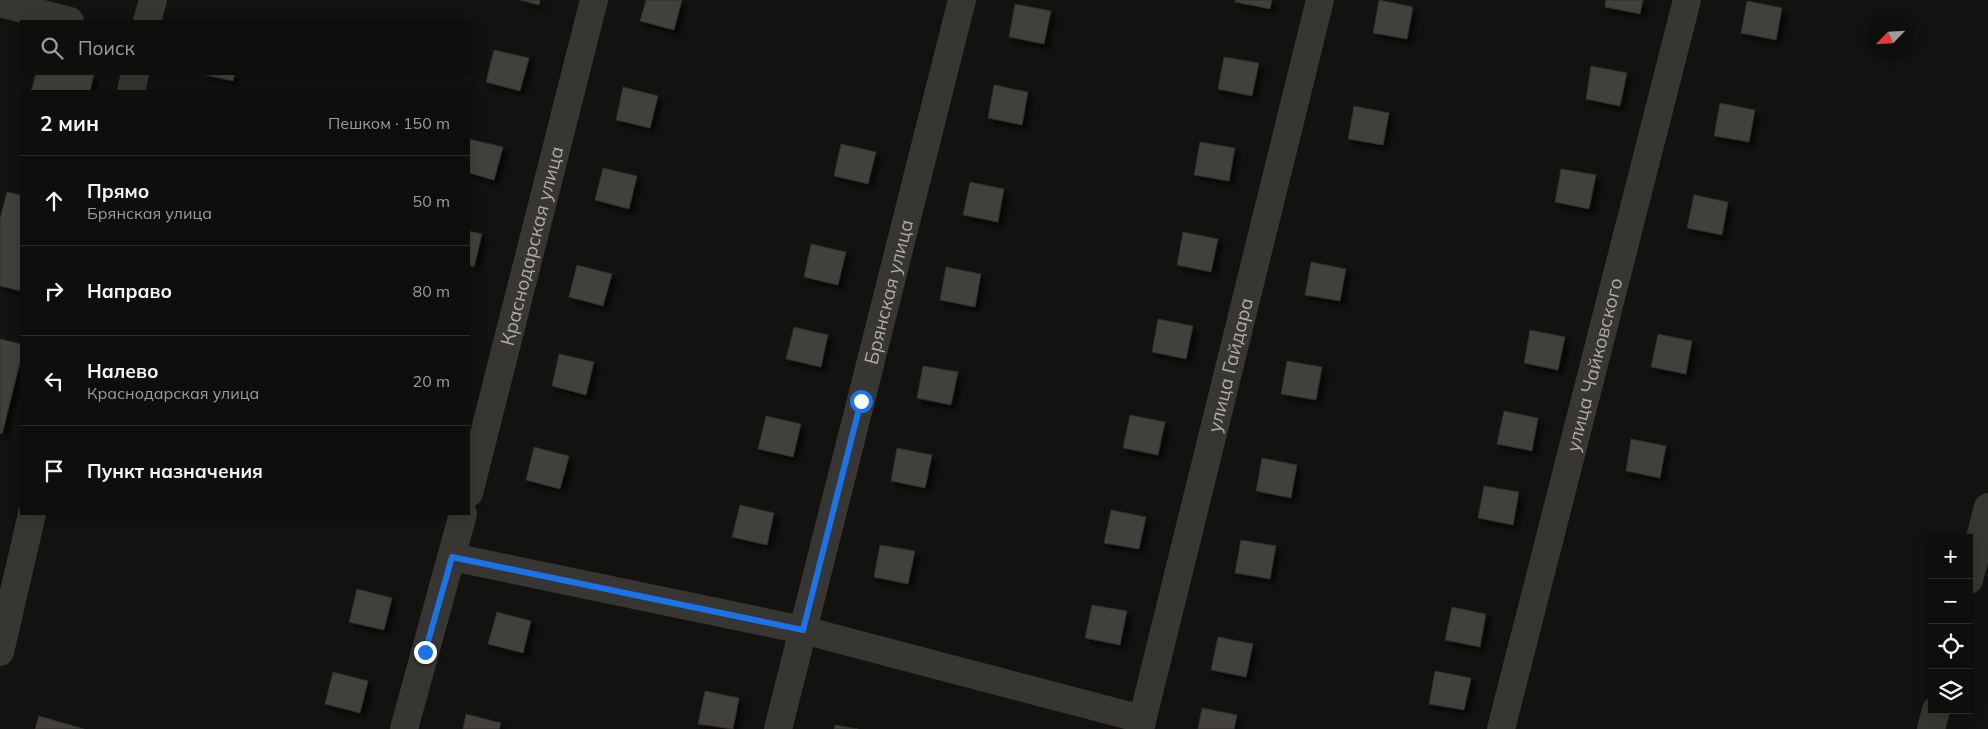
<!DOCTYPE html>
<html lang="ru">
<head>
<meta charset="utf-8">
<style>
  :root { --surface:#0e0e0d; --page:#1c1c1b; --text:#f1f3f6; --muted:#9b9c9d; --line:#2e2e2e }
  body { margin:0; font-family:Mulish,sans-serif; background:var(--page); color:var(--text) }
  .controls { position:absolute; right:15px; bottom:15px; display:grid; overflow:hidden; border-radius:0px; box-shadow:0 2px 12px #0003 }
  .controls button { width:45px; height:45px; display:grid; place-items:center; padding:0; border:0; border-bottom:1px solid var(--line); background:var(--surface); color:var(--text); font:25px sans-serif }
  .compass { position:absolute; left:1868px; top:15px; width:45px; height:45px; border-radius:50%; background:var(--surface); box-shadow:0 2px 12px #0003; rotate:245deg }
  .stop { position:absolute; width:15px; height:15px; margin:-11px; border:4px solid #1a73e8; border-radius:50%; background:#fff }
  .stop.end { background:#1a73e8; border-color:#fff; box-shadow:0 1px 5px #0008 }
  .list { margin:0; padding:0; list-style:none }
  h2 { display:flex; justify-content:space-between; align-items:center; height:65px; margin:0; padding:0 20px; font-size:21px }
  h2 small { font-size:16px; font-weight:400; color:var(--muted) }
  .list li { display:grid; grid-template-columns:32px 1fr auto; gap:15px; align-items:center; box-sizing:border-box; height:90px; padding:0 20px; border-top:1px solid var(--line) }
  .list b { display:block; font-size:19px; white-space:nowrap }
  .list p { margin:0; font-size:16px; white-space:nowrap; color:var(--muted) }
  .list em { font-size:16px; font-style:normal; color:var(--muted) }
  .icon { flex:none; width:28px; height:28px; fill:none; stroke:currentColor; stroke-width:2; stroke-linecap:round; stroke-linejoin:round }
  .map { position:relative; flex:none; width:1988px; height:729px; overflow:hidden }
  .search { position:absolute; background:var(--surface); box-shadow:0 2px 12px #0003; left:20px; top:20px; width:450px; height:55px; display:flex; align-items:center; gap:12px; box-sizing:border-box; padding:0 18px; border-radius:0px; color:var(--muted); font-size:19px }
  .panel { position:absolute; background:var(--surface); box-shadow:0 2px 12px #0003; left:20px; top:90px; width:450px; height:425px; border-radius:0px }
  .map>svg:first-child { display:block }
  .building { fill:#42413d; stroke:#2e2e2b; filter:url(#shadow) }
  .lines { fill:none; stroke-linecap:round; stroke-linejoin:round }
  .minor { stroke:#373632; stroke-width:28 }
  .tertiary { stroke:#373632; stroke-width:28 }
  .route { stroke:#1a73e8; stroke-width:6 }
  .labels { text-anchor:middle; stroke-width:4; stroke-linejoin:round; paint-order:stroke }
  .street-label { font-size:19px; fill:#b2ada3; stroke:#0d0d0c }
</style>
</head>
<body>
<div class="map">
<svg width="1988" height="729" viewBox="0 0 1988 729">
  <defs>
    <filter id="shadow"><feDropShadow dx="4.5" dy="4.5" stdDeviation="2.5" flood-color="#0009"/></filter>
  </defs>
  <rect width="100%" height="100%" fill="#121211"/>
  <!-- building -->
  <g class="building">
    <path d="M520 0H540L539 5Z"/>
    <path d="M646 0H682L674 30 640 21Z"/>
    <path d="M1236 0H1272L1270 9 1235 2Z"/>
    <path d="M1379 0 1413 7 1407 39 1373 33Z"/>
    <path d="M1606 0H1643L1640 14 1605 7Z"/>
    <path d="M1747 1 1782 8 1776 40 1741 33Z"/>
    <path d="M1015 4 1051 11 1044 44 1009 37Z"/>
    <path d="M494 50 529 58 520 91 486 82Z"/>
    <path d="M1224 57 1259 63 1252 96 1218 89Z"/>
    <path d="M1591 66 1627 73 1620 106 1586 99Z"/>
    <path d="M36 74H94L90 91H31Z"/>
    <path d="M201 74H235L233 81Z"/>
    <path d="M994 85 1028 92 1022 125 988 118Z"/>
    <path d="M623 87 658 96 650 128 616 120Z"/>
    <path d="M1720 103 1755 110 1749 142 1714 136Z"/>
    <path d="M1354 106 1389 113 1383 145 1348 139Z"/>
    <path d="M469 139 503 147 494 180 469 173Z"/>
    <path d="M1200 142 1235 148 1229 181 1194 175Z"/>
    <path d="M841 144 876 152 868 184 834 176Z"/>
    <path d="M603 168 637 176 629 209 595 200Z"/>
    <path d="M1561 169 1596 175 1589 209 1555 202Z"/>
    <path d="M970 182 1004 189 998 222 963 215Z"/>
    <path d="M7 192 21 195V291L0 286V219Z"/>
    <path d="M1694 195 1728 202 1722 235 1687 228Z"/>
    <path d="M469 231 482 234 474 267 469 265Z"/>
    <path d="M1183 232 1218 239 1211 272 1177 265Z"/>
    <path d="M811 244 846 252 838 285 804 277Z"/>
    <path d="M1311 262 1346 269 1340 301 1305 295Z"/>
    <path d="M577 265 612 274 603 306 569 297Z"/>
    <path d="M946 267 981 274 975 307 940 300Z"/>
    <path d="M1158 319 1193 326 1186 359 1152 352Z"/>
    <path d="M794 327 828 335 821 367 786 359Z"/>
    <path d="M1530 330 1565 337 1558 370 1524 363Z"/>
    <path d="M1658 334 1692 341 1686 374 1651 367Z"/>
    <path d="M0 339 21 344V358L2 434 0 433Z"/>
    <path d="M559 354 594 362 586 395 552 386Z"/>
    <path d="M1287 361 1322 367 1316 400 1281 394Z"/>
    <path d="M923 366 958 372 951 405 917 398Z"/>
    <path d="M1504 411 1538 418 1532 451 1497 444Z"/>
    <path d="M1130 415 1165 422 1158 455 1123 448Z"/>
    <path d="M766 416 801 424 793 457 758 449Z"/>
    <path d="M1631 439 1666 446 1660 478 1626 471Z"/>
    <path d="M534 447 569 456 560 489 526 480Z"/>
    <path d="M897 448 932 455 925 488 891 481Z"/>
    <path d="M1262 458 1297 465 1291 498 1256 491Z"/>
    <path d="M1484 486 1519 492 1513 525 1478 518Z"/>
    <path d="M740 505 774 513 767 545 732 537Z"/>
    <path d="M1111 510 1146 517 1139 549 1104 543Z"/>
    <path d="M1241 540 1276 546 1270 579 1235 573Z"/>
    <path d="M880 545 915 551 908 584 874 577Z"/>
    <path d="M357 589 392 598 384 630 349 622Z"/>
    <path d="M1092 605 1127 611 1120 645 1085 638Z"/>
    <path d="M1452 607 1486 614 1480 647 1445 640Z"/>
    <path d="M497 612 531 621 523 653 488 644Z"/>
    <path d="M1218 637 1253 644 1246 677 1211 670Z"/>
    <path d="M1435 671 1471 678 1464 710 1429 704Z"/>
    <path d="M333 672 368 681 360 713 325 704Z"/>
    <path d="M705 691 739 698 733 729 698 724Z"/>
    <path d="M1202 708 1237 715 1234 729H1198Z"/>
    <path d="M466 714 501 723 499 729H463Z"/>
    <path d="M39 716 84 729H35Z"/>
    <path d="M835 725 858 729H834Z"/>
  </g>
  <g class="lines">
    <!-- minor -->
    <g class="minor">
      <path d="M0 3 70 21"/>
      <path d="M147 21 153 0"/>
      <path d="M131 91 135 74"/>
      <path id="s1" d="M469 493 594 0"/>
      <path d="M452 557 803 630 1142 719"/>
      <path d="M0 652 32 514"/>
      <path d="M404 729 463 514"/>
      <path id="s2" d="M778 729 962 0"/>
      <path id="s3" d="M1140 729 1320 0"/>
      <path id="s4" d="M1501 729 1687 0"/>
    </g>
    <!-- tertiary -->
    <g class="tertiary">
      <path d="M1969 580 1988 507"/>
      <path d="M1931 729 1936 710"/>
    </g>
  </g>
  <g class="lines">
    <!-- route -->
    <path class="route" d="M425 652 452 557 803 630 861 401"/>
  </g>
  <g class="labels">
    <!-- street labels -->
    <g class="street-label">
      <text dy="7" stroke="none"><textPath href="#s1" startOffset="255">Краснодарская улица</textPath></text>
      <text dy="7" stroke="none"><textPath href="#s2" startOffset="451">Брянская улица</textPath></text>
      <text dy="7" stroke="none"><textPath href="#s3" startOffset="375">улица Гайдара</textPath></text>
      <text dy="7" stroke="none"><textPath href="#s4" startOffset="376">улица Чайковского</textPath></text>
    </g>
  </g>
</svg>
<div class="controls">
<button>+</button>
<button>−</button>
<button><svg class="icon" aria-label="locate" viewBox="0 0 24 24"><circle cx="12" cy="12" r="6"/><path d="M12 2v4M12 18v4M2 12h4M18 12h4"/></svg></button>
<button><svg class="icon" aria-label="layers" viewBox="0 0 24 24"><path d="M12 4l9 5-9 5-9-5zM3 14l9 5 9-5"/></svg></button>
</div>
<svg class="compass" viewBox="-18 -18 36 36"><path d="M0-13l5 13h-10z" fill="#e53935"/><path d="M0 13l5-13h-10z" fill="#9b9c9d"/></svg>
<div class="stop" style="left:861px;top:401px"></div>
<div class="stop end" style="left:425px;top:652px"></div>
<div class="search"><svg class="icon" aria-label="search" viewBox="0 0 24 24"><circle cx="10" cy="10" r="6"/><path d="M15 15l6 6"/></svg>Поиск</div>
<section class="panel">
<h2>2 мин<small>Пешком · 150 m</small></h2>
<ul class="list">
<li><svg class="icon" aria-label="ahead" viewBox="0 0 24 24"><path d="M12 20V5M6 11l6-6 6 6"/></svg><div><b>Прямо</b><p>Брянская улица</p></div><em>50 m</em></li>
<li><svg class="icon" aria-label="right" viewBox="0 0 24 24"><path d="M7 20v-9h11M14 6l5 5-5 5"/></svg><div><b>Направо</b></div><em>80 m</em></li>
<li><svg class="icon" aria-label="left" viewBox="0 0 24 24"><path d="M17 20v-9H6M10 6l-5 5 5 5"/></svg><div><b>Налево</b><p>Краснодарская улица</p></div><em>20 m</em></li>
<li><svg class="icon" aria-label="arrive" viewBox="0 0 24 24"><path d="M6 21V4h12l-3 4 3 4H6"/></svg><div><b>Пункт назначения</b></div></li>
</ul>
</section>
</div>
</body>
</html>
